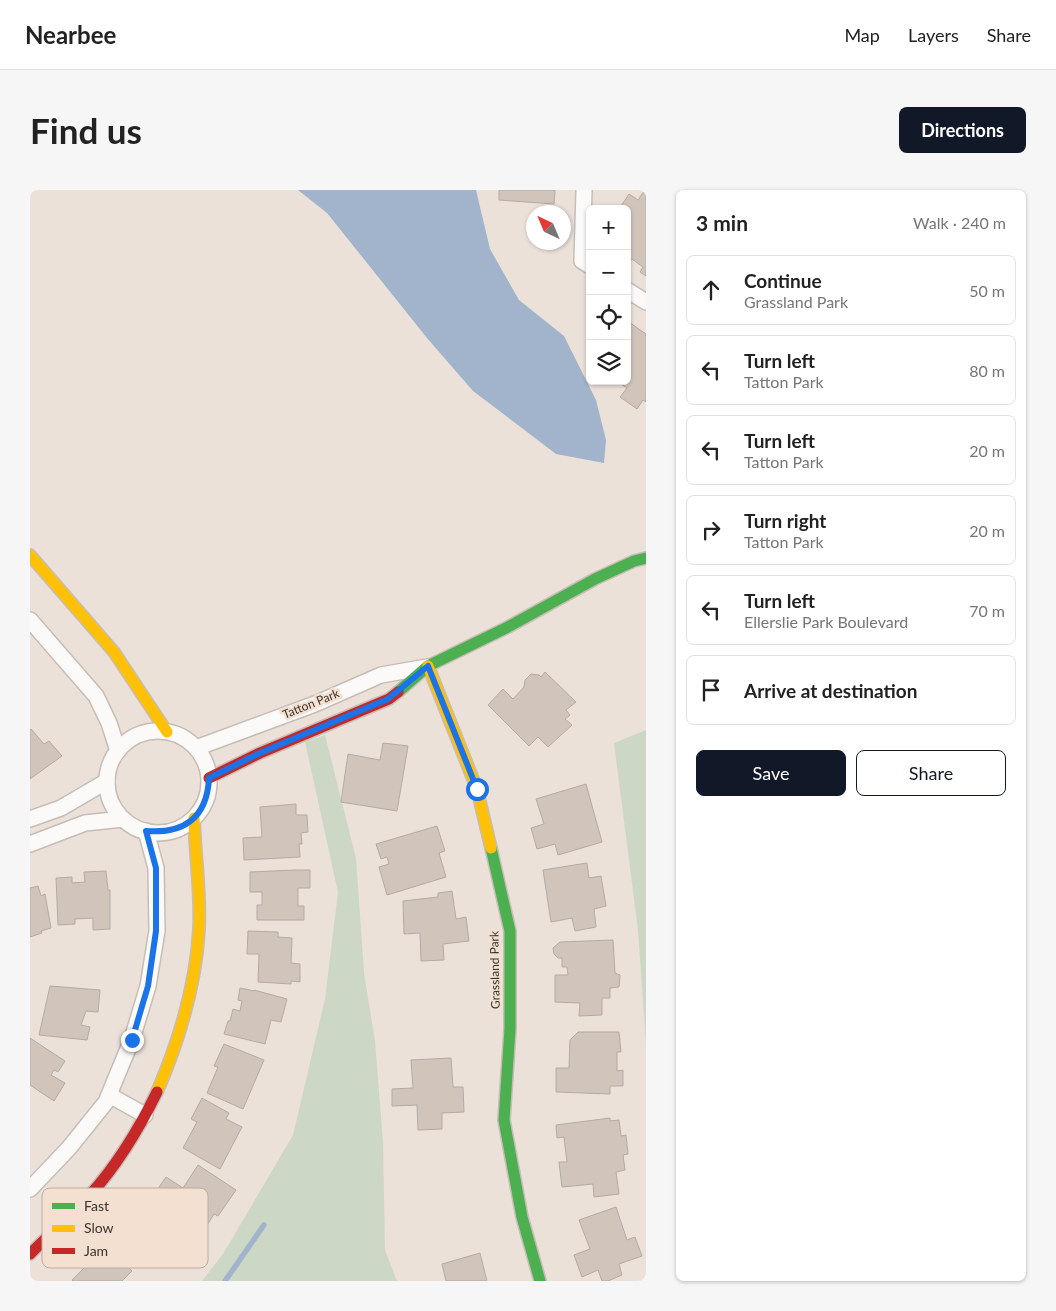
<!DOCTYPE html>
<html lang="en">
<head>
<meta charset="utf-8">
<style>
  :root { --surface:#fff; --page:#f6f6f6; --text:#222; --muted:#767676; --line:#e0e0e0; --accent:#111827 }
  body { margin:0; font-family:Lato,sans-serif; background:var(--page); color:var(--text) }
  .controls { position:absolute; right:15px; top:15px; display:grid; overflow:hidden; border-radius:8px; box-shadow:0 1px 4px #0004 }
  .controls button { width:45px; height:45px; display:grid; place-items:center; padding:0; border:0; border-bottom:1px solid var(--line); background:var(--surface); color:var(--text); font:25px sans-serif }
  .compass { position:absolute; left:496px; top:15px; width:45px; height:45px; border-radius:50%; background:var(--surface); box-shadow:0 1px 4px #0004; rotate:316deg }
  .stop { position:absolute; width:15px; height:15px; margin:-11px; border:4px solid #1a73e8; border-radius:50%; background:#fff }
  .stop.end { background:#1a73e8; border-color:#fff; box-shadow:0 1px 5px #0008 }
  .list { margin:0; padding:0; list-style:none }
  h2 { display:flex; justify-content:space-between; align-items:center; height:65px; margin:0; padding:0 20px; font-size:21px }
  h2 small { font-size:16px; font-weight:400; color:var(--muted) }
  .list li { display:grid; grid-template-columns:32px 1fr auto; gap:15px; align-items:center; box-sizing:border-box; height:70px; margin:0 10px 10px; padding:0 10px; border:1px solid var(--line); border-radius:8px }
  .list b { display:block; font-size:19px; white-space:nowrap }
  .list p { margin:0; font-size:16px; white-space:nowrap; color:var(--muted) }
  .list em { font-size:16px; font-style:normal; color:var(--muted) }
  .actions { display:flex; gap:10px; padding:15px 20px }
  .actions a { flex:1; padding:11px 0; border:1px solid var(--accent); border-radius:8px; text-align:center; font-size:18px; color:var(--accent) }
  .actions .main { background:var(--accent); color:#fff }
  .icon { flex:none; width:28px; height:28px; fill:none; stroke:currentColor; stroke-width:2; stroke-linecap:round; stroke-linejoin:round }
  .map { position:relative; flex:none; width:616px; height:1091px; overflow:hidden; border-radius:8px }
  header { display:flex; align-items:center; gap:30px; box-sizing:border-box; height:70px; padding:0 25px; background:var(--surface); border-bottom:1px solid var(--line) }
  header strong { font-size:24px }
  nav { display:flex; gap:28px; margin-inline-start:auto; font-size:18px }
  .intro { display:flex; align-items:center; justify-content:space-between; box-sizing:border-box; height:120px; padding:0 30px }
  h1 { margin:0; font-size:35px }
  .button { padding:12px 22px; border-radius:8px; background:var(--accent); color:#fff; font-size:18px; font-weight:700 }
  main { display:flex; gap:30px; padding:0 30px }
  aside { flex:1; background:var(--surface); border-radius:8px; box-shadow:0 1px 4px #0004 }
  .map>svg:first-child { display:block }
  .green { fill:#cdd7c6 }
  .water { fill:#a2b4cc }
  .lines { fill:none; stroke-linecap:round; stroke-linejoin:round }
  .stream { stroke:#a2b4cc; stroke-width:5.5 }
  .building { fill:#d1c4bb; stroke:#b2aba5 }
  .street-casing { stroke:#c6bdb7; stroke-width:18 }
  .fast-casing { stroke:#c6bdb7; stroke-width:14 }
  .slow-casing { stroke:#c6bdb7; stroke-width:14 }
  .jam-casing { stroke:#c6bdb7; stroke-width:14 }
  .street { stroke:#fcfaf9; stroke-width:15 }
  .fast { stroke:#4caf50; stroke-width:11 }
  .slow { stroke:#ffc107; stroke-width:11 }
  .jam { stroke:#c62828; stroke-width:11 }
  .route { stroke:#1a73e8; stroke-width:6 }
  .labels { text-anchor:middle; stroke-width:5; stroke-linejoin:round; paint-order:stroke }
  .street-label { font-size:12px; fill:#3a332d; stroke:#f3e0d1 }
  .key { fill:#f3e0d1; stroke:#bcaca0; stroke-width:1 }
  .key-label { font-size:14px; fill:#3a332d }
</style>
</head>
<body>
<header>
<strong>Nearbee</strong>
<nav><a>Map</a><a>Layers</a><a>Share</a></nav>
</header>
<div class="intro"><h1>Find us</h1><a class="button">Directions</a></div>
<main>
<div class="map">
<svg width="616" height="1091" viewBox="0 0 616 1091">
  <rect width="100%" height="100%" fill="#ebe1d9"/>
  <!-- green -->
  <g class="green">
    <path d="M616 540V854L608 740 584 553Z"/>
    <path d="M295 545 326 668 334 783 345 851 353 952 355 1060 367 1091H172L193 1064 263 945 295 809 308 702 275 552Z"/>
  </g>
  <!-- water -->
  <path class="water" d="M268 0H446L460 59 489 110 534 146 566 210 576 250 574 273 526 264 443 201 397 148 297 23Z"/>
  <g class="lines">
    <!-- stream -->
    <path class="stream" d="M195 1091 234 1035"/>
  </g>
  <!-- building -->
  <g class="building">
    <path d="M469 0H525L524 14 469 10Z"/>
    <path d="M614 1 616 2V86L610 82 613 77 602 69 597 75V19H589L599 4 608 10Z"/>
    <path d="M599 132 616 144V212L613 210 607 219 590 207 597 198 586 191H597V134Z"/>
    <path d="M515 482 546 512 536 520 540 525 535 529 542 535 518 557 508 547 499 556 458 515 473 499 483 509 494 497 495 490 501 484 509 485 511 487Z"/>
    <path d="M1 539 14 554 19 551 32 566 0 589V540Z"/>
    <path d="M353 553 378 556 367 621 311 612 318 564 350 570Z"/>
    <path d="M556 594 572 652 528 665 525 654 507 659 501 638 514 634 506 609Z"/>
    <path d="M266 614V625H277L278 642 271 643 272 654H269L270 667 214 670 213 648 232 647 230 617Z"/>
    <path d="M407 636 415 661 409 663 416 687 357 705 349 677 359 674 357 667 351 669 346 654Z"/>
    <path d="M557 673 559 688 571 686 576 716 564 719 566 737 545 741 542 728 521 732 513 680Z"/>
    <path d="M265 680H280V698H268V716H274V730H227V715H232V702H220V682Z"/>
    <path d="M76 681 78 700H80V739L63 740V728L45 729V734L28 735 26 688 42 687V693L55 692 54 682Z"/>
    <path d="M8 696 11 706 15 704 21 738 11 741 12 743 0 747V698Z"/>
    <path d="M422 701 426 729 436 727 439 751 413 754 414 770 391 771 390 743 374 744 373 711 408 707V703Z"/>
    <path d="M218 741 248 742V747L262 748 261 773 270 774V792L261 791V794L228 792 229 764H217Z"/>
    <path d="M583 750 585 783 590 785 589 797 580 798V808H572V825L549 826 550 813 525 812V785H538L537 777H532V768H528L524 764 523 758 530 752Z"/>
    <path d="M20 796 70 800 68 822 56 821 51 835 60 837 57 850 9 845Z"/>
    <path d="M210 798 224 801V800L257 809 251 832 241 830 235 854 194 844 198 831H200L203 819 210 821 212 811 208 810Z"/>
    <path d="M548 842H589L591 862H587V881L593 880V896H580V904L526 902V878H539L540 850Z"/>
    <path d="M0 848 35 871 28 882 24 880 21 885 35 893 24 911 0 895Z"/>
    <path d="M194 854 234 870 213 919 177 903 188 877 184 876Z"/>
    <path d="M421 868 423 897H433L434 922 412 923V939L388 940 387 915 362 916V899L383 898 381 870Z"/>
    <path d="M172 908 199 923 196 929 212 937 190 979 153 958 167 932 161 929Z"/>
    <path d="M580 928V931L589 930 591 946 596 945 598 964 593 965 595 980 586 982 589 1004 564 1007 563 994 532 997 529 972H537L534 947 527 948 526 935Z"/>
    <path d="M168 975 206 1000 188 1026 184 1024 174 1040 123 1006 136 987 153 998Z"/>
    <path d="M586 1017 597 1050 605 1047 612 1066 589 1074 592 1085 578 1091H572L568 1080 552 1087 544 1065 560 1059 549 1030Z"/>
    <path d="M72 1051 102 1081 92 1091H43L42 1090 61 1071 56 1066Z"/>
    <path d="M450 1063 457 1091H416L412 1074Z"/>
  </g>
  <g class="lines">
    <!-- street casing -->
    <g class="street-casing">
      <g id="street">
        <path d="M554 0 552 71 560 76"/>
        <path d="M597 100 616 112"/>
        <path d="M0 430 66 506 79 533 88 561"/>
        <circle cx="128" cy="592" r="51"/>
        <path d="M166 558 285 514 351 485 397 477"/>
        <path d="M0 629 31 618 77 591"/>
        <path d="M0 654 55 633 93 629"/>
        <path d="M79 905 115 925"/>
        <path d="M0 999 39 958 76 912 102 849 118 796 127 741 126 678 116 641"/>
      </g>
    </g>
    <!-- fast casing -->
    <g class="fast-casing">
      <g id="fast">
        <path d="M368 502 398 476 478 437 565 389 604 371 616 368"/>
        <path d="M461 658 480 741V839L474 930 492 1027 510 1091"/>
      </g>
    </g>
    <!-- slow casing -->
    <g class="slow-casing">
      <g id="slow">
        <path d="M0 365 84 462 137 542"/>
        <path d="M398 476 447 599 461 658"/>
        <path d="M127 902C149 851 166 795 169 739 171 702 165 665 164 628"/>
      </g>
    </g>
    <!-- jam casing -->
    <g class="jam-casing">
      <g id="jam">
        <path d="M179 588 230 563 359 509 368 502"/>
        <path d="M0 1064C20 1044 41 1026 60 1005 88 974 109 939 127 902"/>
      </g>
    </g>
    <!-- street -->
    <use href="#street" class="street"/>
    <!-- fast -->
    <use href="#fast" class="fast"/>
    <!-- slow -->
    <use href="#slow" class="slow"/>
    <!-- jam -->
    <use href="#jam" class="jam"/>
  </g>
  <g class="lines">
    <!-- route -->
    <path class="route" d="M102 850 118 796 126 741V678L116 641C154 644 177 628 179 588L230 563 358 509 398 476 447 599"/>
  </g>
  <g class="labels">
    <!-- street labels -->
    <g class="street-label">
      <text transform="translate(281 514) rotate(-22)" y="4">Tatton Park</text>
      <text transform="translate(465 780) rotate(-91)" y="4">Grassland Park</text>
    </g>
  </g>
  <!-- legend -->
  <rect x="12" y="998" width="166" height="80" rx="8" class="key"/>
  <rect x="22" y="1013" width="23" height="6" fill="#4caf50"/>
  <rect x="22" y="1035" width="23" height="7" fill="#ffc107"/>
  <rect x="22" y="1058" width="23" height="6" fill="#c62828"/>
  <g class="key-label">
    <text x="54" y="1021">Fast</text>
    <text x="54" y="1043">Slow</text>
    <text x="54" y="1066">Jam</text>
  </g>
</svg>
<div class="controls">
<button>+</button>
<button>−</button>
<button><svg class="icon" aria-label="locate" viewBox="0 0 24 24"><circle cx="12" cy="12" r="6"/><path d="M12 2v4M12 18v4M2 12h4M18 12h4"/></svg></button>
<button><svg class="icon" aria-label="layers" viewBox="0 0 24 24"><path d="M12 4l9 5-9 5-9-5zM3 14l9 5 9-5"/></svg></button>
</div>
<svg class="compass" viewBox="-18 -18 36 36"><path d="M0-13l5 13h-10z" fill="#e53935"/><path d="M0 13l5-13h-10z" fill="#767676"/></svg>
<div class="stop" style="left:447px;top:599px"></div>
<div class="stop end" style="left:102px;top:850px"></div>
</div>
<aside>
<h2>3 min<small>Walk · 240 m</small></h2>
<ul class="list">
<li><svg class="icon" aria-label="ahead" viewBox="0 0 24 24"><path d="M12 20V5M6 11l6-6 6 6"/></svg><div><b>Continue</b><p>Grassland Park</p></div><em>50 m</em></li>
<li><svg class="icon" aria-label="left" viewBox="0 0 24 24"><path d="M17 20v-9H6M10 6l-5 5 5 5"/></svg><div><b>Turn left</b><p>Tatton Park</p></div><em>80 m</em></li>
<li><svg class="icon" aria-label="left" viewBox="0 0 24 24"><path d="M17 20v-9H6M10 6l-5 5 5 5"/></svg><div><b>Turn left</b><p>Tatton Park</p></div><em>20 m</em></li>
<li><svg class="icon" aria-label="right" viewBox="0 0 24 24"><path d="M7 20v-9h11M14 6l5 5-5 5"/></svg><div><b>Turn right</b><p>Tatton Park</p></div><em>20 m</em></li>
<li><svg class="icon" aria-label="left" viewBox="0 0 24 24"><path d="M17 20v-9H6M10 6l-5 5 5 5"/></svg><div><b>Turn left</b><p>Ellerslie Park Boulevard</p></div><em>70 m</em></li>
<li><svg class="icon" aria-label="arrive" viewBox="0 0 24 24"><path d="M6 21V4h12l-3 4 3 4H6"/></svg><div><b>Arrive at destination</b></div></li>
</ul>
<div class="actions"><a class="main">Save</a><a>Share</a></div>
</aside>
</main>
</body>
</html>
